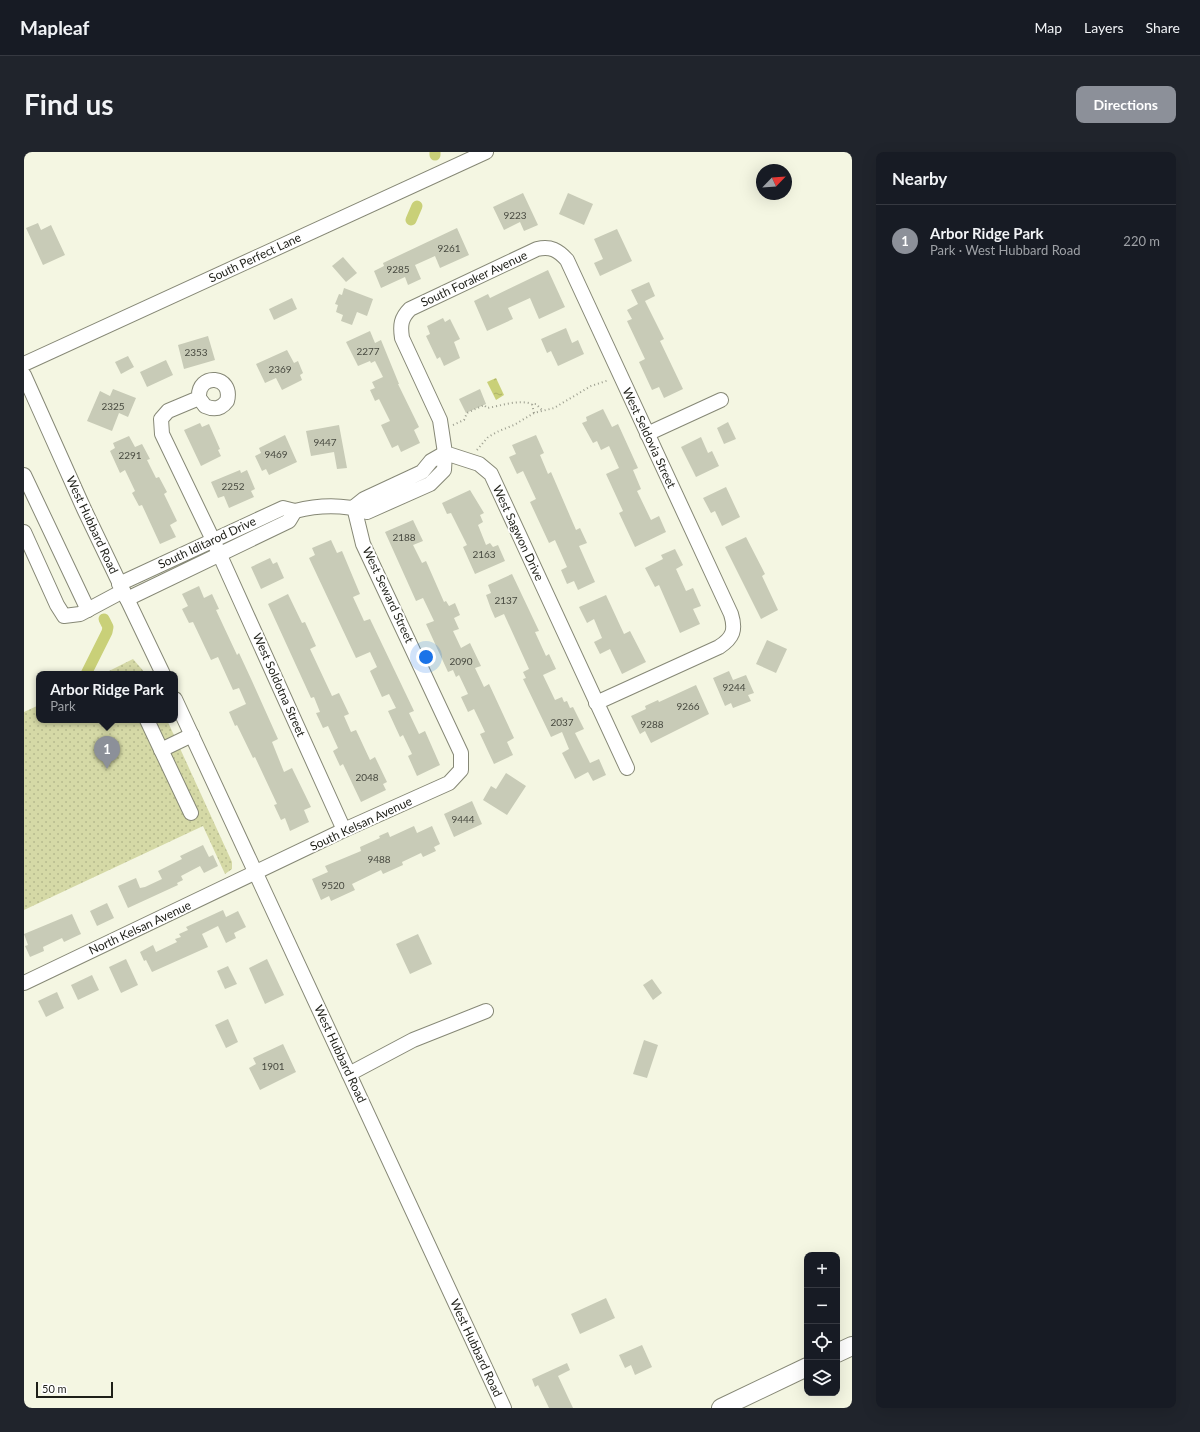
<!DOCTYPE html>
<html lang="en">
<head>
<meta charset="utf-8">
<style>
  :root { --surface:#171b24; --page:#20242c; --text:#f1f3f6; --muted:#9ea1a6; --line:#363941; --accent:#8c9099 }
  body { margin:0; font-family:Lato,sans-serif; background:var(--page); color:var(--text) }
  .controls { position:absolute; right:12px; bottom:12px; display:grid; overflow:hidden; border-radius:8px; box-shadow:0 4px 16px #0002 }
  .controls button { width:36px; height:36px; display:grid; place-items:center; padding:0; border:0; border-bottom:1px solid var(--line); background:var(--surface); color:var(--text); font:20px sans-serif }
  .compass { position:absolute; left:732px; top:12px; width:36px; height:36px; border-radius:50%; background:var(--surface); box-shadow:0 4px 16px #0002; rotate:65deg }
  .scale { position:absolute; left:12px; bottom:10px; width:77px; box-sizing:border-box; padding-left:4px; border:2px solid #1e1f18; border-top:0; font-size:11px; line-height:14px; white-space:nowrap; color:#1e1f18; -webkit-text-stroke:3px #fff; paint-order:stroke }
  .you { position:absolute; left:402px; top:505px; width:14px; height:14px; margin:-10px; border:3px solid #fff; border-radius:50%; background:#1a73e8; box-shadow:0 0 0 6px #1a73e833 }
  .badge { display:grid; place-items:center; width:26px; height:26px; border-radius:50%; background:var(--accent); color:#fff; font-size:13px; font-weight:700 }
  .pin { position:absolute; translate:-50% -33px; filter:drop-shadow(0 1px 2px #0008) }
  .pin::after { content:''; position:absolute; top:21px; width:14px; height:12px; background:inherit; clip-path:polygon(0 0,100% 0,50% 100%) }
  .popup { position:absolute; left:12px; top:519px; width:142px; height:52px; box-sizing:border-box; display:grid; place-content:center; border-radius:8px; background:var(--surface); filter:drop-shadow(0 1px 3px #0005); font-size:13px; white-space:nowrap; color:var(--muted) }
  .popup b { font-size:15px; color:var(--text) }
  .popup::after { content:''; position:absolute; left:50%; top:100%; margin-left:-8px; border:8px solid transparent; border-top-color:var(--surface) }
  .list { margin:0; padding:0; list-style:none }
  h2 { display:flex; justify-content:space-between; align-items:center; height:52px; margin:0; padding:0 16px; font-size:17px }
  h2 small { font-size:13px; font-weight:400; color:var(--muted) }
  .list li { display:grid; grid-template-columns:26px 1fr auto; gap:12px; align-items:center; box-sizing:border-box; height:72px; padding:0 16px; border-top:1px solid var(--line) }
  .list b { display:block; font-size:15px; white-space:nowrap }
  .list p { margin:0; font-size:13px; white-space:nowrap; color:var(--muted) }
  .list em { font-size:13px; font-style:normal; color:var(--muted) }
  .icon { flex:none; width:22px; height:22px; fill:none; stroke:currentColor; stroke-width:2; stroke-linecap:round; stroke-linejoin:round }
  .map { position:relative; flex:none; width:828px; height:1256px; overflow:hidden; border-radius:8px }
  header { display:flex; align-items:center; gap:24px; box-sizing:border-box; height:56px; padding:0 20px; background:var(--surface); border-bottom:1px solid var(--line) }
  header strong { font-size:19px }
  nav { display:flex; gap:22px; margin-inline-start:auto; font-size:14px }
  .intro { display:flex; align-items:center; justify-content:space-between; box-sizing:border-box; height:96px; padding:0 24px }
  h1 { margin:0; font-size:28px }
  .button { padding:10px 18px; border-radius:8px; background:var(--accent); color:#fff; font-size:14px; font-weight:700 }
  main { display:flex; gap:24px; padding:0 24px }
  aside { flex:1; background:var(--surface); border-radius:8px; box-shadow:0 4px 16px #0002 }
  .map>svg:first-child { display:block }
  .green { fill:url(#green-dots) }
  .water { fill:url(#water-ripples) }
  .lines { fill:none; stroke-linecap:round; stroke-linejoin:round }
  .canal { stroke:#c9d078; stroke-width:11 }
  .building { fill:#c8cbb7 }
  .minor-casing { stroke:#868876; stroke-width:16 }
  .major-casing { stroke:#868876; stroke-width:20 }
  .path { stroke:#9c9e8f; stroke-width:2; stroke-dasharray:1 3; stroke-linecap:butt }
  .minor { stroke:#fff; stroke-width:14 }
  .major { stroke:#fff; stroke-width:18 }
  .labels { text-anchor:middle; stroke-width:4; stroke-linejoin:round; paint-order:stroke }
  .number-label { font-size:10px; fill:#484a40 }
  .street-label { font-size:12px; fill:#1e1f18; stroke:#fff }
</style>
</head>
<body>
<header>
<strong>Mapleaf</strong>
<nav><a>Map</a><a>Layers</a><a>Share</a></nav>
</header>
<div class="intro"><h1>Find us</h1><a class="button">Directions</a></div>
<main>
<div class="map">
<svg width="828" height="1256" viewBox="0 0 828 1256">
  <defs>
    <pattern id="green-dots" width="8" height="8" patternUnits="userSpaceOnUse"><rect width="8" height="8" fill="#d5d9a6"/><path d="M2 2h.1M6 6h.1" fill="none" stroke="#b6ba8e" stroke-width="1.8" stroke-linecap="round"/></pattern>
    <pattern id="water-ripples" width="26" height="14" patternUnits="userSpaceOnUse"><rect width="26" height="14" fill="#c9d078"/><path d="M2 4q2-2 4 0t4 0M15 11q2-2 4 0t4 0" fill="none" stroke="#acb267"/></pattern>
  </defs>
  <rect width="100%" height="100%" fill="#f4f6e2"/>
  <!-- green -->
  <g class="green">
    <path d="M109 507 122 522H79Z"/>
    <path d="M15 553V568H143L208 710V717L201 722 179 674 0 758V560Z"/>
  </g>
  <!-- water -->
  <path class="water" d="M472 226 480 243 472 248 463 230Z"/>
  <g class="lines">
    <!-- canal -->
    <g class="canal">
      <path d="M411 3V0"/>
      <path d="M387 68 393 54"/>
      <path d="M62 522 83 480 84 475 80 467"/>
    </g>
  </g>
  <!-- building -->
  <g class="building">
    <path d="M499 41 514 73 500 79 496 70 480 78 469 55Z"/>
    <path d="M544 41 569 52 560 73 535 62Z"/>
    <path d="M14 71 17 78 27 73 41 103 19 113 2 76Z"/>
    <path d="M433 76 445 103 416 116 411 104 391 113 397 127 384 133 381 125 357 136 350 119 360 114 359 111Z"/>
    <path d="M593 77 608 109 576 124 570 111 579 107 570 87Z"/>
    <path d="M319 105 333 121 322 130 308 114Z"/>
    <path d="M524 118 541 155 515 167 506 146 484 156 489 167 463 179 450 149 464 142 466 146Z"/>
    <path d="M625 130 631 144 621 149 640 187 636 189 659 237 640 246 635 235 628 238 615 210 621 207 603 169 608 167 603 158 614 152 607 138Z"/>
    <path d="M320 136 349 147 343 164 333 160 328 173 317 169 319 163 312 160 314 153 311 152 315 142 318 143Z"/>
    <path d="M268 146 273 157 250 168 245 157Z"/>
    <path d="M419 166 421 170 426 167 436 187 430 190 436 206 420 214 416 205 413 207 402 184 406 182 403 174Z"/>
    <path d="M542 176 548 191 554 188 560 202 534 214 527 199 523 201 517 187Z"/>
    <path d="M346 179 351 191 357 188 375 232H374L395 275 390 278 396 291 377 300 374 293 368 296 357 273 366 269 355 247 351 249 346 238 351 236 348 230 359 225 351 209 347 211 346 209 334 214 322 190Z"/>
    <path d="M184 184 191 208 160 217 154 193Z"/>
    <path d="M263 198 270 211 274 209 279 221 276 223 278 228 258 238 252 226 241 231 232 212Z"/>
    <path d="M104 204 110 215 97 222 91 210Z"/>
    <path d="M142 208 149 223 123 235 116 220Z"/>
    <path d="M89 237 112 246 104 265 95 261 88 279 63 269 76 239 86 244Z"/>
    <path d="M456 237 462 252 442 261 435 247Z"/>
    <path d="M579 257 588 275 594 272 614 316 609 318 617 337 613 339 627 368 635 364 642 380 611 395 595 361 599 359 582 322 595 316 585 294 577 298 573 289 569 291 558 271 563 269 562 265Z"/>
    <path d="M704 270 712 287 700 292 693 276Z"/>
    <path d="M176 271 178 275 185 272 196 297 194 298 197 304 177 314 160 278Z"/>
    <path d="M315 273 323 316 313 317 310 300 287 304 282 279Z"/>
    <path d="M261 283 273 310 245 323 242 317 238 319 231 304 237 301 235 296Z"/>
    <path d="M512 283 520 301 516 303 524 322 527 320 552 378 556 376 563 391 555 394 571 430 554 438 550 429 543 432 537 418 543 415 531 388 525 391 506 350 512 347 499 319 493 322 485 305 492 302 488 293Z"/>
    <path d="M105 284 111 295 118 292 126 307 123 308 132 326 135 325 143 340 140 342 153 369 146 373 152 385 136 392 118 353 115 354 108 341 111 339 101 318 96 321 86 299 91 296 89 291Z"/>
    <path d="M677 285 684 301 688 299 695 314 672 325 657 295Z"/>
    <path d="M216 318 217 321 223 318 231 337 227 339 230 345 205 356 200 344 194 346 187 330Z"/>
    <path d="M702 335 716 365 698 374 691 359 687 361 679 346Z"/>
    <path d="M446 338 460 361 456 363 459 370 454 373 462 393 466 391 469 395 474 393 481 409 451 422 439 395 443 393 427 361 423 362 418 351Z"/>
    <path d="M389 368 399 389 389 393 398 411 402 409 420 450 422 449 425 454 431 451 436 463 430 466 435 477 429 479 437 496 446 491 457 514 451 516 460 535 465 532 490 586 483 590 489 603 470 612 456 582 461 580 450 557 444 560 437 545 444 542 435 523 432 525 429 518 424 520 402 472 410 469 399 446 392 449 361 380Z"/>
    <path d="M722 385 741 422 738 424 754 458 737 467 701 395Z"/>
    <path d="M307 388 313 401 318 399 336 442 329 445 340 469 346 467 390 559 385 561 395 582 401 579 416 613 393 624 384 604 388 602 379 583 376 585 364 559 372 556 365 542 358 545 346 519 353 515 346 500 332 506 285 406 291 403 288 396Z"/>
    <path d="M651 397 659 413 652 417 662 439 669 436 677 454 669 457 676 472 656 481 635 433 631 435 621 416 639 407 637 403Z"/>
    <path d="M246 406 249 412 253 410 260 426 237 437 227 415Z"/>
    <path d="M488 422 515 479 511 480 522 504 525 502 532 517 519 523 531 548 538 545 540 550 543 549 546 556 549 555 560 577 551 581 566 611 575 607 582 623 569 629 564 620 551 627 538 601 545 597 538 580 527 585 499 527 502 526 499 520 505 517 480 462 471 466 467 457 462 443 467 441 464 433Z"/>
    <path d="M175 434 180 446 188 442 195 457 192 458 213 503 215 501 228 529 254 587 248 590 260 620 268 616 287 655 280 658 285 670 266 679 261 666 257 668 250 653 253 652 231 605 229 606 213 573 211 574 205 560 222 552 215 536 209 538 194 505 187 508 169 470 165 471 158 457 164 454 158 442Z"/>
    <path d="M264 442 278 471 281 470 292 494 286 497 308 544 315 541 325 562 320 564 327 580 332 578 346 608 351 605 363 630 359 632 362 638 337 650 319 612 316 614 309 599 314 596 304 574 299 576 292 561 296 560 290 545 287 546 244 452Z"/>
    <path d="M582 443 600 482 606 479 622 510 598 522 586 497 576 502 570 490 578 486 570 467 563 471 555 455Z"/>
    <path d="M743 488 763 497 752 521 732 512Z"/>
    <path d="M705 519 709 528 722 523 730 541 724 543 727 549 709 556 707 551 701 554 689 526Z"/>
    <path d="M672 533 685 562 627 591 621 579 616 582 607 564 622 557 621 554 634 548 635 550Z"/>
    <path d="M482 621 502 634 483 663 459 648 467 634 472 637Z"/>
    <path d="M448 649 458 672 430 685 420 662Z"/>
    <path d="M390 674 393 681 408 674 416 692 410 695 412 699 399 705 397 701 378 710 379 713 359 722 357 718 328 732 331 738 307 749 305 744 297 748 288 727 304 720 301 714 337 699 336 695 356 686 355 684 364 680 366 685Z"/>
    <path d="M179 693 185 705 189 703 194 714 180 721 176 714 157 724 159 728 153 731 154 733 104 756 94 734 112 726 116 736 121 735 138 727 134 719 158 707 156 704Z"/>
    <path d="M83 751 90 766 73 774 66 759Z"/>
    <path d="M199 758 202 765 214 759 222 775 210 781 212 786 202 791 194 774 178 782 184 795 128 820 122 808 120 809 116 800 129 793 132 800 153 790 151 787 157 785 155 782 164 778 162 775Z"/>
    <path d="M48 762 57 782 40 790 38 786 19 795 20 799 6 805 1 794 4 793 0 782Z"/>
    <path d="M394 782 408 812 386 822 372 792Z"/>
    <path d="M102 807 114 833 97 841 85 815Z"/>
    <path d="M243 807 260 843 241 852 225 816Z"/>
    <path d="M204 814 213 832 201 837 193 819Z"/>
    <path d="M68 823 75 838 54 848 47 833Z"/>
    <path d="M628 827 638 841 629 848 619 833Z"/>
    <path d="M33 840 40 856 22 865 14 849Z"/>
    <path d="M204 867 214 890 202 896 191 873Z"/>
    <path d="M620 888 634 893 623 926 609 922Z"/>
    <path d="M259 892 272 920 236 938 225 916 232 912 229 906Z"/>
    <path d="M582 1146 591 1166 556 1182 547 1162Z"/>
    <path d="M618 1193 628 1215 611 1223 607 1213 601 1216 595 1203Z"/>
    <path d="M543 1211 546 1218 534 1224 549 1256H525L514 1233 511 1235 508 1227Z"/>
  </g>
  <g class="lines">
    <!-- minor casing -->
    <g class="minor-casing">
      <g id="minor">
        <path d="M0 212 462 0"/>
        <path d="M0 223 60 357 139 522"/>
        <path d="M175 246 181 254C190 258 197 257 203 249 210 223 173 220 175 246L144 259 137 267 138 282 189 388 320 678"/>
        <path d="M623 282 697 248"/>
        <path d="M0 323 64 458"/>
        <path d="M271 359C295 353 319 352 343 360L406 332 420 318 421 301 407 309 398 320 340 347 330 355"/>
        <path d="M0 380 33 453 40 464 56 462 99 439"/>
        <path d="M95 432 259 356 271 359 265 369 103 447"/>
        <path d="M151 547 480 1256"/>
        <path d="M572 551 695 495C709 486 712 478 707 462L543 108C534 98 527 94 513 97L386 157C377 166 376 173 378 186L416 268 421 301 455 312 467 322 603 616"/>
        <path d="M123 568 167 661"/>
        <path d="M137 598 168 583"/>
        <path d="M0 831 320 678 425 631 437 618V601L339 392 330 355"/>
        <path d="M325 922 389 888 462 859"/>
      </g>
    </g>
    <!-- major casing -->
    <g class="major-casing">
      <g id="major">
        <path d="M813 1201 828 1194"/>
        <path d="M697 1256 783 1215"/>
      </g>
    </g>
    <!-- path -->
    <g class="path">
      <path d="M510 261 508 252H512L519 259"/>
      <path d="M429 273 440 268 443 261 460 253 463 256C477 254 494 247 508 252"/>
      <path d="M453 298 464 285 475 279 490 273 510 261 530 256 567 234 585 228"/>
    </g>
    <!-- minor -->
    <use href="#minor" class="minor"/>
    <!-- major -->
    <use href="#major" class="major"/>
  </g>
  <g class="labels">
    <!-- number labels -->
    <g class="number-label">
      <text x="491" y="67">9223</text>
      <text x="425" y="100">9261</text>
      <text x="374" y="121">9285</text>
      <text x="344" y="203">2277</text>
      <text x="172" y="204">2353</text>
      <text x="256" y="221">2369</text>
      <text x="89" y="258">2325</text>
      <text x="301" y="294">9447</text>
      <text x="252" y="306">9469</text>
      <text x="106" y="307">2291</text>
      <text x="209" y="338">2252</text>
      <text x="380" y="389">2188</text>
      <text x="460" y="406">2163</text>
      <text x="482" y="452">2137</text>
      <text x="437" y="513">2090</text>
      <text x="710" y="539">9244</text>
      <text x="664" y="558">9266</text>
      <text x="538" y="574">2037</text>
      <text x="628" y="576">9288</text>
      <text x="343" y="629">2048</text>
      <text x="439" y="671">9444</text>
      <text x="355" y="711">9488</text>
      <text x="309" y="737">9520</text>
      <text x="249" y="918">1901</text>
    </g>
    <!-- street labels -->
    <g class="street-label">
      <text transform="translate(231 106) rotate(-25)" y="4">South Perfect Lane</text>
      <text transform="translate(450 127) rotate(-25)" y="4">South Foraker Avenue</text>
      <text transform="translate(625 286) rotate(65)" y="4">West Seldovia Street</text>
      <text transform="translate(68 373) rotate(65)" y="4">West Hubbard Road</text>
      <text transform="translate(494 381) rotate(65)" y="4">West Sagwon Drive</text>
      <text transform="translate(183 391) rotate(-25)" y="4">South Iditarod Drive</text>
      <text transform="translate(364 443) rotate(65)" y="4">West Seward Street</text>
      <text transform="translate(255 533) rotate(66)" y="4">West Soldotna Street</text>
      <text transform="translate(337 672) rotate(-25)" y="4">South Kelsan Avenue</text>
      <text transform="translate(116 776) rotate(-25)" y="4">North Kelsan Avenue</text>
      <text transform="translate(316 902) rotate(65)" y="4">West Hubbard Road</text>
      <text transform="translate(452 1196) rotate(65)" y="4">West Hubbard Road</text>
    </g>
  </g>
</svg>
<div class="controls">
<button>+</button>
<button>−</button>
<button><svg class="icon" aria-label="locate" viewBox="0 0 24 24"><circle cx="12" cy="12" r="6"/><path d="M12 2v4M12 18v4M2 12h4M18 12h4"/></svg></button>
<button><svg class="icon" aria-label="layers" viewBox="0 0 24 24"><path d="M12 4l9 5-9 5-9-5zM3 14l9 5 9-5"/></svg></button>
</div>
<svg class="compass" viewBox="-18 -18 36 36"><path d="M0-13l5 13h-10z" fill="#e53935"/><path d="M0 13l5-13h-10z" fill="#9ea1a6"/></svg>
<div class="scale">50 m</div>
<div class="you"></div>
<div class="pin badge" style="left:83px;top:617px">1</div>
<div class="popup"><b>Arbor Ridge Park</b>Park</div>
</div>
<aside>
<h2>Nearby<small></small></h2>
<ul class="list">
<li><span class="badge">1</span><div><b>Arbor Ridge Park</b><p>Park · West Hubbard Road</p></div><em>220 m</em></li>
</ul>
</aside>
</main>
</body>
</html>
